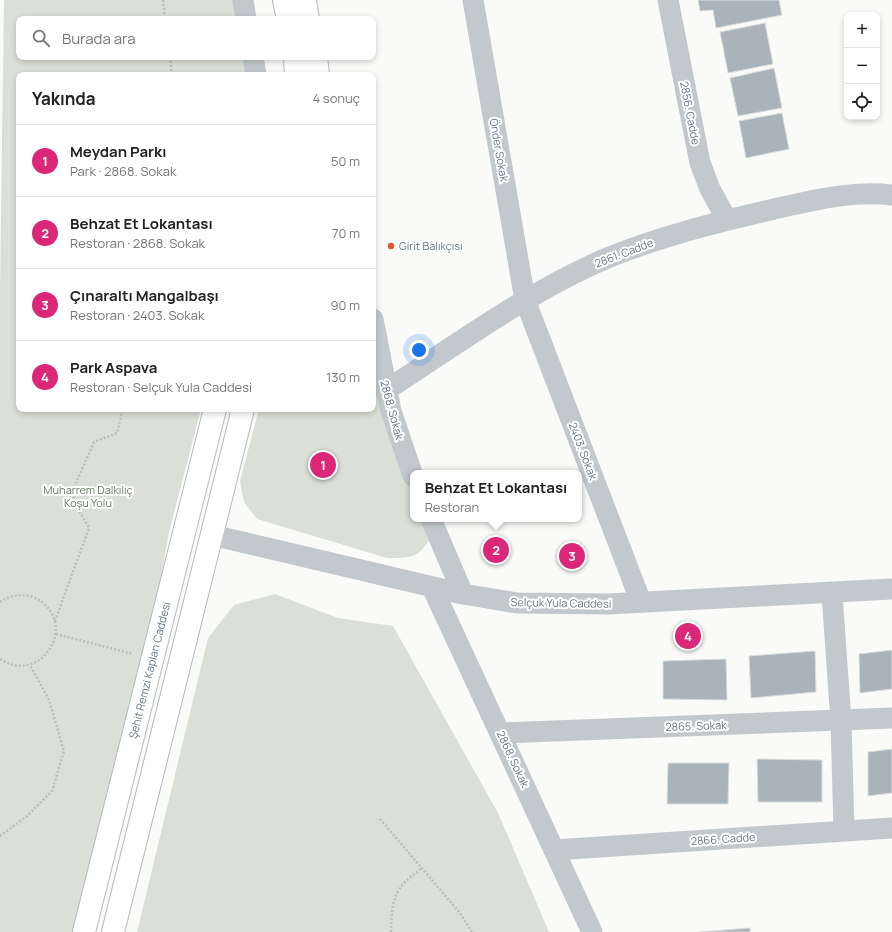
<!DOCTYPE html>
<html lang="tr">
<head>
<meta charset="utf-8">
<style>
  :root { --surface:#fff; --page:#f6f6f6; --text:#222; --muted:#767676; --line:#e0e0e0; --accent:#db2777 }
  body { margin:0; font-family:Manrope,sans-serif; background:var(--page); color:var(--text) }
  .controls { position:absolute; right:12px; top:12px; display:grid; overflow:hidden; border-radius:8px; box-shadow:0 2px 6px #0003 }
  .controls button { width:36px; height:36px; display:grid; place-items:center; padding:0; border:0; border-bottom:1px solid var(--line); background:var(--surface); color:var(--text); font:20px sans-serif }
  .you { position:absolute; left:419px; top:350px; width:14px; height:14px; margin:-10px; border:3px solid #fff; border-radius:50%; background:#1a73e8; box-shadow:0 0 0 6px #1a73e833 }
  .badge { display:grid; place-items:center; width:26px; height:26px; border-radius:50%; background:var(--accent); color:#fff; font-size:13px; font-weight:700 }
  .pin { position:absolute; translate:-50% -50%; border:2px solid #fff; box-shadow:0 1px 4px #0006 }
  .popup { position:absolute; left:410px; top:470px; width:172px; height:52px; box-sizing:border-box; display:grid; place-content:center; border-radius:8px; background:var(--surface); filter:drop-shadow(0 1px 3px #0005); font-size:13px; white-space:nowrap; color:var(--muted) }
  .popup b { font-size:15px; color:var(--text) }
  .popup::after { content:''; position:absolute; left:50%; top:100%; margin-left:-8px; border:8px solid transparent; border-top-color:var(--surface) }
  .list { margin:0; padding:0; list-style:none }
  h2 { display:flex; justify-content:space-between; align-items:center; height:52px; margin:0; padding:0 16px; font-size:17px }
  h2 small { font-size:13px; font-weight:400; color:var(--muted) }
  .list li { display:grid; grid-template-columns:26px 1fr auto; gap:12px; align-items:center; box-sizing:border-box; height:72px; padding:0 16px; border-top:1px solid var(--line) }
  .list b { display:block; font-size:15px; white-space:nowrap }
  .list p { margin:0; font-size:13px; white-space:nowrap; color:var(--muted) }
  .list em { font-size:13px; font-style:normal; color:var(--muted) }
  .icon { flex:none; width:22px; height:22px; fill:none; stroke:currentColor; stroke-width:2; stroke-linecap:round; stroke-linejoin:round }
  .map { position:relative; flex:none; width:892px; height:932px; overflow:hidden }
  .search { position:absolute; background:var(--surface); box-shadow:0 2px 6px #0003; left:16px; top:16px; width:360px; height:44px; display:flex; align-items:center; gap:10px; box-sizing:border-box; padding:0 14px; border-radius:8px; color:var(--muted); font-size:15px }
  .panel { position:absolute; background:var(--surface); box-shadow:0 2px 6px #0003; left:16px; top:72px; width:360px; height:340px; border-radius:8px }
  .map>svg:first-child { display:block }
  .green { fill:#dadfd7 }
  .building { fill:#aab3b9; stroke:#dcdcda }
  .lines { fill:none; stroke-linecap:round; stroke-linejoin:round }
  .major-casing { stroke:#b5babe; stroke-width:24 }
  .path { stroke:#bbbfc2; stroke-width:2.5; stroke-dasharray:2 2; stroke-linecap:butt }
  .minor { stroke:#c3c8cc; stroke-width:21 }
  .major { stroke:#fff; stroke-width:22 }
  .poi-dot { fill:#e4572e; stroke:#fff; stroke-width:1.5 }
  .labels { text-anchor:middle; stroke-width:4; stroke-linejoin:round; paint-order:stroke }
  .street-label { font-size:11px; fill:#657683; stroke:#fff }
  .poi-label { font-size:11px; fill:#657683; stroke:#fff; text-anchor:start }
  .park-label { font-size:11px; fill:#687a64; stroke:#fff }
</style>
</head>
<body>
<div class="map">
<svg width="892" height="932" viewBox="0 0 892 932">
  <rect width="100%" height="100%" fill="#fafaf8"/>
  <!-- green -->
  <g class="green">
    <path d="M4 0H236L239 19H19V57H245L248 75H19V409H201L169 532 147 657 73 932H0V292Z"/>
    <path d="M373 356 393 448 413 487V519H429L433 533C420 557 415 558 387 558L257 519 244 502 240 481 259 409H373Z"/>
    <path d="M275 594 338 618 393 626 498 813 549 932H137L208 638 234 605Z"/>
  </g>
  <!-- building -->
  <g class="building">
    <path d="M698 0H779L782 15 716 28 713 10 700 11Z"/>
    <path d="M765 23 773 64 728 73 720 32Z"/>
    <path d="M774 68 782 108 738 116 730 78Z"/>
    <path d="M782 113 789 149 746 158 739 121Z"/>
    <path d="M892 650V689L860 693 859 654Z"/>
    <path d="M815 651 816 692 751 698 749 656Z"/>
    <path d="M726 659 727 700 663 699V661Z"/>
    <path d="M892 749V793L868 796V752Z"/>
    <path d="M757 759 822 760V802H758Z"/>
    <path d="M668 763H729L728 804H667Z"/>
    <path d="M750 928V932H699Z"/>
  </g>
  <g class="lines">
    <!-- major casing -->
    <g class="major-casing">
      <g id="major">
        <path d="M284 0 288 19"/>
        <path d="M305 0 308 19"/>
        <path d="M295 57 296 75"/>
        <path d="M316 57 318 75"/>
        <path id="s1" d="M84 932 215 409"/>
        <path d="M113 932 243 409"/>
      </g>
    </g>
    <!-- path -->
    <g class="path">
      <path d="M163 0 165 19"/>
      <path d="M170 57 172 75"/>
      <path d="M0 602C11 595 23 593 35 598 81 621 42 687 0 659"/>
      <path d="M55 621 89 528 77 507 72 492 94 442 117 433 123 409"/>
      <path d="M56 634 133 654"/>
      <path d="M380 819 460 913 472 932"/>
      <path d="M0 836 27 816 52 791 64 751 49 700 30 665"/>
      <path d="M391 932C392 899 393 889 421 869"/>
    </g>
    <!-- minor -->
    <g class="minor">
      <path d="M243 0 246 19"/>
      <path d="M473 0 525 300 641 602"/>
      <path d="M668 0 700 163 710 189 727 220"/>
      <path d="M253 57 256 75"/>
      <path d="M373 319 391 411 413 476"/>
      <path d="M385 391C456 345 528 292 605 259 658 237 714 223 770 210 810 201 851 190 892 195"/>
      <path d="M431 519 463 594"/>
      <path d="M212 535 463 594 517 603 608 604 892 589"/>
      <path d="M432 587 592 932"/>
      <path d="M832 594 841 721 844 830"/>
      <path d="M501 733 892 718"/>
      <path d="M554 850 892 828"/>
    </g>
    <!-- major -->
    <use href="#major" class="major"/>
  </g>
  <!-- markers -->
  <circle class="poi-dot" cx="391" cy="246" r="4"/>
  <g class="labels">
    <!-- street labels -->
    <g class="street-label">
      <text transform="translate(690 113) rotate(79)" y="4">2856. Cadde</text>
      <text transform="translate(499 150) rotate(80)" y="4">Önder Sokak</text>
      <text transform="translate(624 253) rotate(-21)" y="4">2861. Cadde</text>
      <text transform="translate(392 410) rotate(75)" y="4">2868. Sokak</text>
      <text transform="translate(583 451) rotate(69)" y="4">2403. Sokak</text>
      <text transform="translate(561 603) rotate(1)" y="4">Selçuk Yula Caddesi</text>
      <text dy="4" stroke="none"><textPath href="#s1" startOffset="270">Şehit Remzi Kaplan Caddesi</textPath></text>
      <text transform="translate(696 726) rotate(-2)" y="4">2865. Sokak</text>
      <text transform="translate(513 759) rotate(65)" y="4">2868. Sokak</text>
      <text transform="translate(723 839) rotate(-4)" y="4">2866. Cadde</text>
    </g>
    <!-- poi labels -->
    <g class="poi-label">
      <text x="399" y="250">Girit Balıkçısı</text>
    </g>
    <!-- park labels -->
    <g class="park-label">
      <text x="88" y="494">Muharrem Dalkılıç<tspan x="88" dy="13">Koşu Yolu</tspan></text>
    </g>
  </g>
</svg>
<div class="controls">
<button>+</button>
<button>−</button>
<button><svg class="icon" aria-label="locate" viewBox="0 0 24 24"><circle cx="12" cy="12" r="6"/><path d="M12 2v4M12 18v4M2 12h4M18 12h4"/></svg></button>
</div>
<div class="you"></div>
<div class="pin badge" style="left:323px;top:465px">1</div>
<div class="pin badge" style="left:496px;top:550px">2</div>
<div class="popup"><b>Behzat Et Lokantası</b>Restoran</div>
<div class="pin badge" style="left:572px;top:556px">3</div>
<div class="pin badge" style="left:688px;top:636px">4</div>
<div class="search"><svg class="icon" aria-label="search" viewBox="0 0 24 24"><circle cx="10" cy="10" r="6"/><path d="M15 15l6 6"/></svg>Burada ara</div>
<section class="panel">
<h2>Yakında<small>4 sonuç</small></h2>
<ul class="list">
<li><span class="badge">1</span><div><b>Meydan Parkı</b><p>Park · 2868. Sokak</p></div><em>50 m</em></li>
<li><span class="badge">2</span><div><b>Behzat Et Lokantası</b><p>Restoran · 2868. Sokak</p></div><em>70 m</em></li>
<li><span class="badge">3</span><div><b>Çınaraltı Mangalbaşı</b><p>Restoran · 2403. Sokak</p></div><em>90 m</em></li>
<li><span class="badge">4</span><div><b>Park Aspava</b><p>Restoran · Selçuk Yula Caddesi</p></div><em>130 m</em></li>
</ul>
</section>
</div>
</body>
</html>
